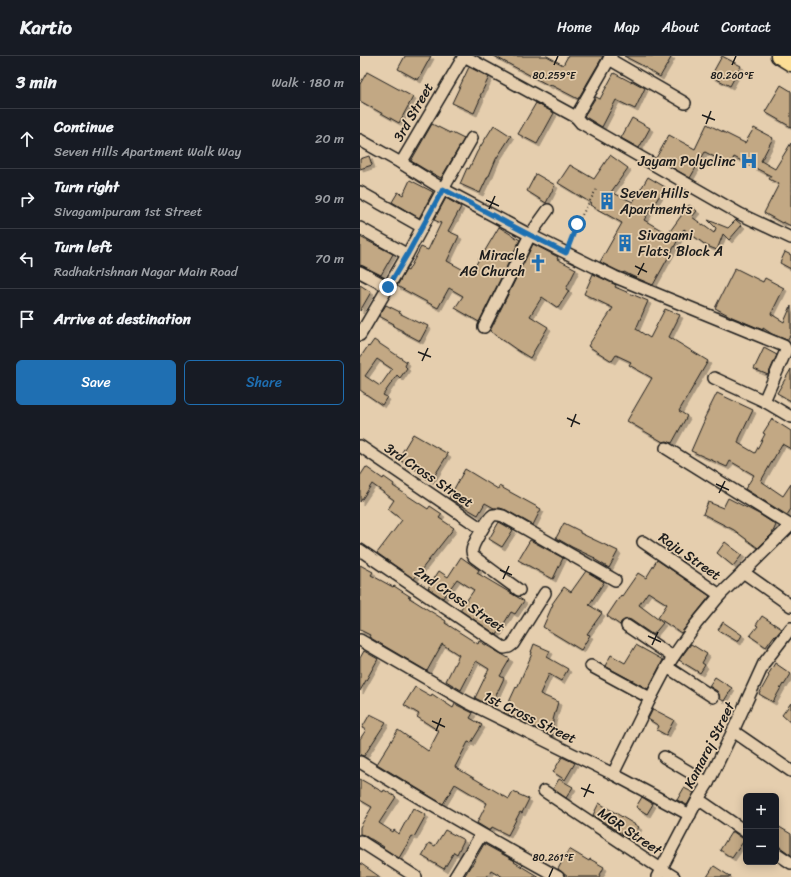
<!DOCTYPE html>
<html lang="en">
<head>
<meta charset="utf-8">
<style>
  :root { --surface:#171b24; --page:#20242c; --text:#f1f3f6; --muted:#9ea1a6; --line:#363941; --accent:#1f6fb2 }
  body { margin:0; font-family:Sriracha,sans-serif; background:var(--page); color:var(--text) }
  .controls { position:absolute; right:12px; bottom:12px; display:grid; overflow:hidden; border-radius:6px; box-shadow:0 2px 10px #0003 }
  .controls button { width:36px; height:36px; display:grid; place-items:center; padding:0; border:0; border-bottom:1px solid var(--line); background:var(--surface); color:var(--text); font:20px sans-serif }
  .stop { position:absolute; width:12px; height:12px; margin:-9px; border:3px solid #1f6fb2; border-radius:50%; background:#fff }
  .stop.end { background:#1f6fb2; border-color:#fff; box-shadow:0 1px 4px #0008 }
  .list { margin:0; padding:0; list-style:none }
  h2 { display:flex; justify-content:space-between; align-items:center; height:52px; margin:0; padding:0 16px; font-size:17px }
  h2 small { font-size:13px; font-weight:400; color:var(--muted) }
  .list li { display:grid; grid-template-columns:26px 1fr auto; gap:12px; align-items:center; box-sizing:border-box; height:60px; padding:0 16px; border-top:1px solid var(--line) }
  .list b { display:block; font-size:15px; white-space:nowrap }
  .list p { margin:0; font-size:13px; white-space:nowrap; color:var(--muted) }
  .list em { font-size:13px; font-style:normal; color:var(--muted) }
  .actions { display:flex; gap:8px; padding:12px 16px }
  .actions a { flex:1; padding:9px 0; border:1px solid var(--accent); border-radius:6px; text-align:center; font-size:14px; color:var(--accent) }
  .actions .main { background:var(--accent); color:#fff }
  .icon { flex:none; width:22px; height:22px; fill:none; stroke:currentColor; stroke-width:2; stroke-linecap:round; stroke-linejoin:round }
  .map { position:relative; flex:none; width:431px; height:821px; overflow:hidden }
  header { display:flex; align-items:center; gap:24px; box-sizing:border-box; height:56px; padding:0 20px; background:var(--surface); border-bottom:1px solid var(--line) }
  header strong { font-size:19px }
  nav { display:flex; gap:22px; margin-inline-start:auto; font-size:14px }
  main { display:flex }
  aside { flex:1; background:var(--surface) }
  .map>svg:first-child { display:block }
  .building { fill:#c2a884; stroke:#1c1c1c; fill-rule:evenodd; filter:url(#shadow) }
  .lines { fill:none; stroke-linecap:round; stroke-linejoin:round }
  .minor-casing { stroke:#1c1c1c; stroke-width:14 }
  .major-casing { stroke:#1c1c1c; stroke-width:17 }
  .path { stroke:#1c1c1c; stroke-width:2; stroke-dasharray:1 3; stroke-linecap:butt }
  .minor { stroke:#e5ceae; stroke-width:11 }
  .major { stroke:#fcde96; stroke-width:14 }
  .route { stroke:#1f6fb2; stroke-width:5 }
  .ticks { fill:none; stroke:#1c1c1c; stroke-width:1.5 }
  .labels { text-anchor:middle; stroke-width:3.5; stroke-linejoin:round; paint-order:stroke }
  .street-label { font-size:14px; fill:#1c1c1c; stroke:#e5ceae }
  .poi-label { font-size:14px; fill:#1c1c1c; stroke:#e5ceae; text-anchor:end }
  .ticks-label { font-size:10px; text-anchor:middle; fill:#1c1c1c; stroke:#e5ceae; stroke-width:3.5; stroke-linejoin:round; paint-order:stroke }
</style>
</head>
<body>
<header>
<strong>Kartio</strong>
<nav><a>Home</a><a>Map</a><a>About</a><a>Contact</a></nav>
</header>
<main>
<aside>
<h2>3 min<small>Walk · 180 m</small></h2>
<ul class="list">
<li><svg class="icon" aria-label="ahead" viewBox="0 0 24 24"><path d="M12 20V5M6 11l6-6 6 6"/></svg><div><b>Continue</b><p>Seven Hills Apartment Walk Way</p></div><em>20 m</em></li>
<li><svg class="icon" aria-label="right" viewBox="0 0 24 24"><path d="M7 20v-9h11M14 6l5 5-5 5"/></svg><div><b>Turn right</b><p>Sivagamipuram 1st Street</p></div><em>90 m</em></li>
<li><svg class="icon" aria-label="left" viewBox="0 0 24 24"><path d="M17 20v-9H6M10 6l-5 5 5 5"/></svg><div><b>Turn left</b><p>Radhakrishnan Nagar Main Road</p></div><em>70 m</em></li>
<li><svg class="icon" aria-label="arrive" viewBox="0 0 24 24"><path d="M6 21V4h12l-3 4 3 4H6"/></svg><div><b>Arrive at destination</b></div></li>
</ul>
<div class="actions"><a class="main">Save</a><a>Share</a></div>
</aside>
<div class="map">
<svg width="431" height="821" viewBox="0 0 431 821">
  <defs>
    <filter id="shadow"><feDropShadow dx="3" dy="3" stdDeviation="0" flood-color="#0004"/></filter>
  </defs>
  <rect width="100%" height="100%" fill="#e5ceae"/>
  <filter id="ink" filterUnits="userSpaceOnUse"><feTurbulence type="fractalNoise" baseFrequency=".025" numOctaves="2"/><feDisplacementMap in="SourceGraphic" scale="8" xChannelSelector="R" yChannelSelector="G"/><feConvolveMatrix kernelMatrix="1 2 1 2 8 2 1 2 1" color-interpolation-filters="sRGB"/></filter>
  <g filter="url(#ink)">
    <!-- building -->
    <g class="building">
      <path d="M45 0H71L58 24 38 13Z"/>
      <path d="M134 0H187L203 9 208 0H243L218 43 191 29 190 30Z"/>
      <path d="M264 0H312L300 21 287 13V12Z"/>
      <path d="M362 0 381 10 370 30 351 20Z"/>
      <path d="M109 11 129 21 120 40 121 41 114 57 92 47Z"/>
      <path d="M7 16 53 41 39 67 0 45V28Z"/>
      <path d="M254 17 271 26 272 25 285 32 275 53 256 44 242 71 224 60 236 41 240 43Z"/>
      <path d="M421 29 431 35V71L405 56Z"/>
      <path d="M176 47 194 57 177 88 158 78Z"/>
      <path d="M272 62 290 72 279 92 261 82Z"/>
      <path d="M72 68 90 77V76L104 83 81 122 66 114 51 105Z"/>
      <path d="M347 68 385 87 394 72 413 82 401 105 415 113 431 87V170L423 166 422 167 404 157 419 128 409 123 411 120 374 101 370 109 345 96 330 122 296 102 309 79 335 93Z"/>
      <path d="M134 69 151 80 136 103 129 120H128L120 137 100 128 107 112 109 113 117 96Z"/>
      <path d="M250 99 268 112 251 136 273 146 288 121 305 131 284 164 308 178 329 149 337 155 332 161 354 177 356 172 348 164 368 172 376 164 382 169 369 184 363 178 357 194 347 190 324 173 293 229 272 220 264 216 263 217 258 215 240 206 262 167 230 149 231 147 198 127 210 109 234 123Z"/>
      <path d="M9 100 12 109 0 113V103Z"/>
      <path d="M176 118 195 129 186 147 167 135Z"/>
      <path d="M50 124 73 136 59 162 32 146 38 136 43 139Z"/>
      <path d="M86 142 101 151 88 175 99 180 87 205 111 218 119 203H120L139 171 160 184 119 266 95 252 103 240 89 232 78 252 37 230 46 214 48 215 61 191 68 194 81 167 74 164Z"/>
      <path d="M0 181 33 198 21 219 3 210 0 209Z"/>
      <path d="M173 188 198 201 197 203 216 213 206 233 209 235 198 252 182 241 170 260 188 271 170 302 157 294 130 275Z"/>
      <path d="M425 196 431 199V213L420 207Z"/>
      <path d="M375 212 403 226 405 222 424 232 411 258 424 266 431 250V278L427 284 412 278 403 272V274L372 261 355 252Z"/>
      <path d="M233 218 256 229 255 231 288 245 276 273 290 282 305 253 320 259 309 281 348 305 319 355 327 360 312 387 307 385 303 386 267 365 292 322 269 309 271 306 256 299 252 305 228 290 253 252 224 238Z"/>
      <path d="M0 229 11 236 0 255Z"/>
      <path d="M26 249 40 256 39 257 59 267 60 266 68 270 60 285 43 276V275L33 270 34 268 19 260Z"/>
      <path d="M14 284 47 306 45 310 47 312 40 322 37 319 23 339 27 341 22 349 0 334V302L8 290 9 291ZM17 303 32 313 20 330 5 320Z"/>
      <path d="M404 292 417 299 408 319 394 313Z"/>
      <path d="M431 313V345L417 337Z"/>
      <path d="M357 337 393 354 379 383V384L378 387 395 397 405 378 403 377 412 363 431 375V393L422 388 401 425 423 440 431 428V453L427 459 385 433 394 419 370 405 367 411 331 395 345 363H344Z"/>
      <path d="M53 378 88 398 71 425 60 418 61 416 38 403Z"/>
      <path d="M6 411 23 423 24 421 34 428 33 430 68 453 70 450 82 458 79 462 94 472 54 523 17 497 42 464 28 453 34 444 12 428 0 446V420Z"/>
      <path d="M105 413 138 433 139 430 181 453 173 469 146 454 140 452H134L125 447 118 459 89 442Z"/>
      <path d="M368 442 399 458 416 469 412 478 398 492 374 474 343 458 348 446 363 452Z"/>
      <path d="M139 466 153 474 142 491 129 483Z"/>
      <path d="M204 467 220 475V477L258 495 249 512 234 503 235 502 212 491 196 482Z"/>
      <path d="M170 484 203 502 193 523 158 504Z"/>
      <path d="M365 486 382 499 373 510 357 497Z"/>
      <path d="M101 501 119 514 117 517 164 545 155 558 151 556 137 579 100 554 114 534 97 523 83 542 68 532 79 515 88 521Z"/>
      <path d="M297 504 350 540 331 564 321 577 298 562 307 548 288 536 279 549 303 567 293 579 271 564 268 563 264 564 261 566 260 569 247 560 261 539 262 540 278 517 286 522Z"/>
      <path d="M0 509 13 516 11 519 33 531 34 530 51 541H48L86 565 85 567 118 588 119 585 150 603 140 620 144 622 131 650 115 642 129 613 116 605 101 634 86 625 99 599 82 588 67 615 9 581 10 579 0 574Z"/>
      <path d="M226 515 244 526 229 549 242 557 227 578 230 579 221 594 183 571 193 548H192L204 531 211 536Z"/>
      <path d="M402 560 422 573 415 581 414 580 406 591 390 580 398 570 396 569Z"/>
      <path d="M363 566 382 579 378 586 358 574Z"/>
      <path d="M174 588 190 595 187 601 208 613 201 625 189 618 180 638 198 646 193 664 192 680 144 657 156 631 157 632 171 600 172 596H171Z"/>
      <path d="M331 588 347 598 342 607 345 609 340 617 322 606 319 604Z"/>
      <path d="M276 589 303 604 288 633 245 610 251 599 265 607Z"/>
      <path d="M4 595 18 603 0 635V602Z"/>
      <path d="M415 607 431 618 424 629 423 628 413 646 399 638 409 620 408 619Z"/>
      <path d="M355 621 372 632 364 645 360 643 359 638 357 635 349 630Z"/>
      <path d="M55 631 71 640 72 638 93 652 95 648 113 657 110 662 122 669 111 687 108 686 95 711 149 743 153 736 169 743 162 757 160 756 148 779 132 771 130 775 117 767 127 747 95 728 83 748 17 708 38 674 68 695 69 694 79 675 57 661 59 658 44 649Z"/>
      <path d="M431 647V667L422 659Z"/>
      <path d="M293 653 314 664 306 679 297 674 299 670 288 663Z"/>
      <path d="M10 658 26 666 4 700 0 699V683L6 674 2 672Z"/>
      <path d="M202 701 215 707 205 724 193 716Z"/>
      <path d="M0 723 23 736 24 734 36 741 19 767 33 776 34 774 39 778 53 752 66 759 54 781 52 780 39 802 23 792 24 791 11 783H10L4 779 0 778V771L12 751 0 744Z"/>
      <path d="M199 723 213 731 206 742 193 733Z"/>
      <path d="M324 732 334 737 327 749 317 744Z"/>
      <path d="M282 741 293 748 287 758 276 751Z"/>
      <path d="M239 747 279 771 271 784 233 759Z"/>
      <path d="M416 769 431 778V799L416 788Z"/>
      <path d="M85 774 104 784 97 798 94 796 84 813 62 800 69 787 75 790Z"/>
      <path d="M372 775 382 782 385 783 372 802 360 794Z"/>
      <path d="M124 788 155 805 154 806 179 821H143L131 814 127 821H104L111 809H112Z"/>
      <path d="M209 793 229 805 230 803 244 811 239 821H208L198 813Z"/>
      <path d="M0 807 20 821H0Z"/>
      <path d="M354 810 371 821H347Z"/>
    </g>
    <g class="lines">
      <!-- minor casing -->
      <g class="minor-casing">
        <g id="minor">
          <path d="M104 0 216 61"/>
          <path d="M251 0 217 59 216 61 221 67 380 158 431 182"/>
          <path d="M249 3 325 47"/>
          <path d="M0 84 41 107 83 133 170 179 255 221 424 290 426 294 425 297 404 345 431 361"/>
          <path d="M41 107 104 0"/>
          <path d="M0 136 62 171"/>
          <path d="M0 172 41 195 47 199"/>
          <path d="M0 216 28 231"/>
          <path d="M124 271 170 179 188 154"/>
          <path d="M0 279 47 199 83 133 112 82"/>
          <path d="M354 322 404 345"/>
          <path d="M0 390 122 473"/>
          <path d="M306 392 431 470"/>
          <path d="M283 486 360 539"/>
          <path d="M0 494 144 592 149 591 153 588 185 537"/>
          <path d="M383 516 431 550"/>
          <path d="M159 534 114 501C112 498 112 498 112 495 112 489 128 462 133 459 137 458 140 459 143 460L255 524"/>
          <path d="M267 570 313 601"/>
          <path d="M0 584 107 646 253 718 330 759"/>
          <path d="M231 610 290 642"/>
          <path d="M307 611 353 641"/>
          <path d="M373 675 431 715"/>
          <path d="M304 701 348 727"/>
          <path d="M0 706C65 746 131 784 198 821"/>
          <path d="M253 718 288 647 307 611 313 601 336 568 360 539 431 469"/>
          <path d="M184 735 301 813 314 821"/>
          <path d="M338 743 386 776"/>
          <path d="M0 785 56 821"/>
          <path d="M416 797 431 807"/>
          <path d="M95 821 121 779"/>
          <path d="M297 821 338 743 348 727 373 675 404 607 431 572"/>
        </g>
      </g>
      <!-- major casing -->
      <g class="major-casing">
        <path id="major" d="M418 0 431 8"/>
      </g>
      <!-- path -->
      <path class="path" d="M209 188 217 168 236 134"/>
      <!-- minor -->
      <use href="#minor" class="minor"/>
      <!-- major -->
      <use href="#major" class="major"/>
    </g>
  </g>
  <g class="lines" filter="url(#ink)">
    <!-- route -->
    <path class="route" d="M28 231 47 199 83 133 170 179 206 197 217 168"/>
  </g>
  <!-- ticks -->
  <path class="ticks" d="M194 9 198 0M372 9 376 0M342 59 355 64M346 68 351 55M126 144 139 150M129 153 135 140M275 210 287 216M278 219 284 207M58 296 71 301M62 305 68 292M207 362 220 368M211 371 216 358M356 428 369 434M359 437 365 425M140 514 152 519M143 523 149 510M288 580 301 586M292 589 298 576M72 665 85 671M76 675 81 662M221 732 234 737M224 741 230 728M189 821 193 812"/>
  <!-- icons -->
  <defs>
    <g id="hospital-bare" transform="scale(1.38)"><path d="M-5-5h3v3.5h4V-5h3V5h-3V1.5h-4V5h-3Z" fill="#1f6fb2" stroke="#e5ceae" stroke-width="2.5" paint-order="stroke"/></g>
    <g id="building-bare" transform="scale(1.38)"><path d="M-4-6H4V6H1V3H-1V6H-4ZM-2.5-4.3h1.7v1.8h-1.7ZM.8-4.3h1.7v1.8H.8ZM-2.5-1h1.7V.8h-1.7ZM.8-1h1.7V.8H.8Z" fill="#1f6fb2" stroke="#e5ceae" stroke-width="2.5" paint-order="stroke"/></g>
    <g id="church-bare" transform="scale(1.38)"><path d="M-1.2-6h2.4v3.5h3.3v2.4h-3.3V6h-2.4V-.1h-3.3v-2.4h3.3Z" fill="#1f6fb2" stroke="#e5ceae" stroke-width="2.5" paint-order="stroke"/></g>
  </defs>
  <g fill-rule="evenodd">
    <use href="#hospital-bare" x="389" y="105"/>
    <use href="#building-bare" x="247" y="145"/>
    <use href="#building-bare" x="265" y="187"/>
    <use href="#church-bare" x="178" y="207"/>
  </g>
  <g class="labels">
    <!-- street labels -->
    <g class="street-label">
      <text transform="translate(53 56) rotate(-60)" y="5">3rd Street</text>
      <text transform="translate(69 419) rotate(34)" y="5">3rd Cross Street</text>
      <text transform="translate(330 500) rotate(35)" y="5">Raju Street</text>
      <text transform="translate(100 543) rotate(34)" y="5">2nd Cross Street</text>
      <text transform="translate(170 661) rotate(26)" y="5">1st Cross Street</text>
      <text transform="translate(349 689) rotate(-63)" y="5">Kamaraj Street</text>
      <text transform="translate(270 775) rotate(34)" y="5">MGR Street</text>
    </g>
    <!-- poi labels -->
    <g class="poi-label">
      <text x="376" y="110">Jayam Polyclinc</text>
      <text x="260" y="142" text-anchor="start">Seven Hills<tspan x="260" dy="16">Apartments</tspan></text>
      <text x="278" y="184" text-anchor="start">Sivagami<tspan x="278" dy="16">Flats, Block A</tspan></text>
      <text x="165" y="204">Miracle<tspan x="165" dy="16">AG Church</tspan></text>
    </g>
  </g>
  <g class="ticks-label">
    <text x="372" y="23">80.260°E</text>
    <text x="194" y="23">80.259°E</text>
    <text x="193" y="805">80.261°E</text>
  </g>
</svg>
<div class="controls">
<button>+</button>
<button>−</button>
</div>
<div class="stop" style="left:217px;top:168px"></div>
<div class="stop end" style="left:28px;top:231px"></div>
</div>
</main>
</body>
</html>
